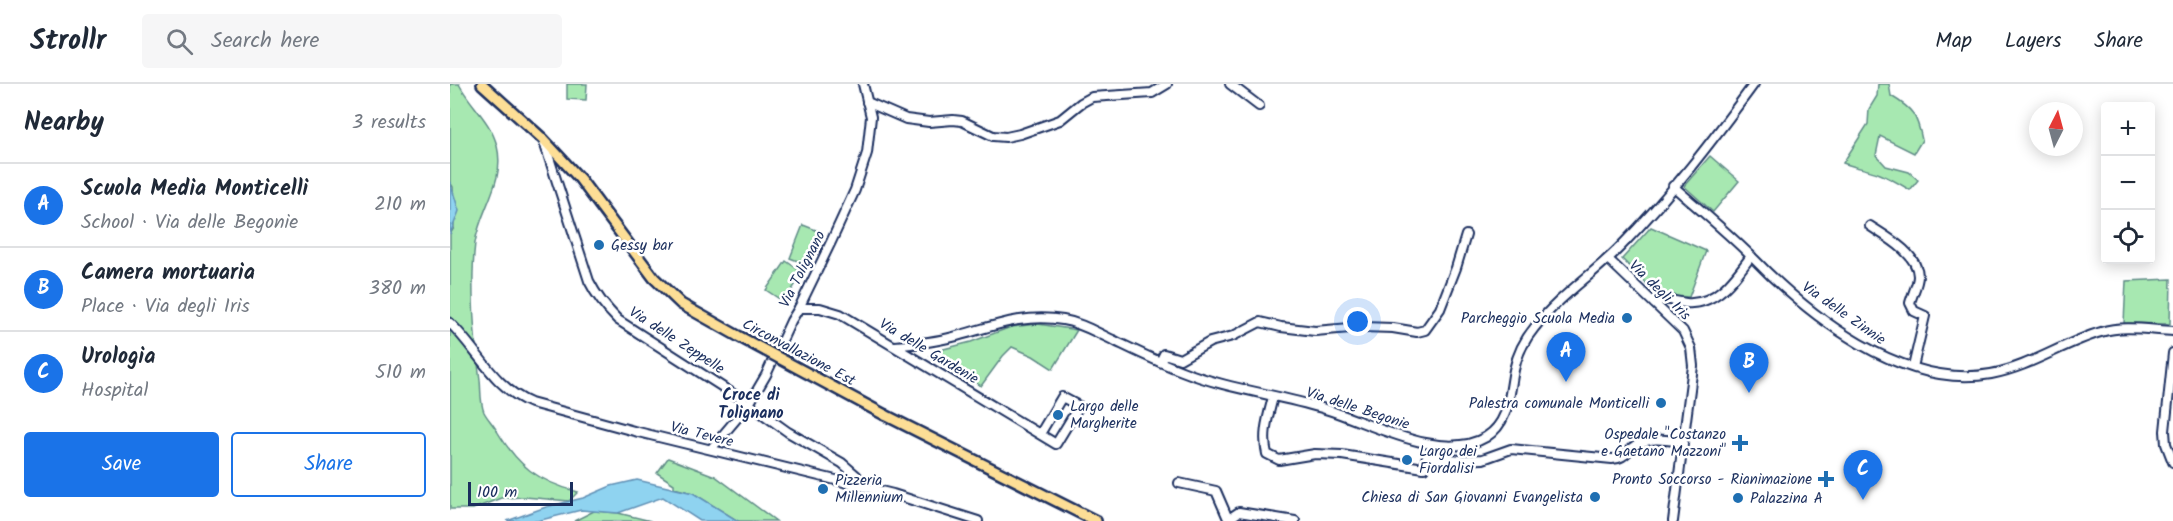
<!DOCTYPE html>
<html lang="en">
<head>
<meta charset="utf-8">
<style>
  :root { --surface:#fff; --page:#f6f6f7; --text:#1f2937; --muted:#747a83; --line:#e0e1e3; --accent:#1a73e8 }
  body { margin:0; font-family:Kalam,sans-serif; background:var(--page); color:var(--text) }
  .controls { position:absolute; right:18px; top:18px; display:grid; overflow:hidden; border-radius:6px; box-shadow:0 3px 15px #0003 }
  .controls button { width:54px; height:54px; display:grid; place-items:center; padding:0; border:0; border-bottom:2px solid var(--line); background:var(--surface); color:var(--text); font:30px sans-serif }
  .compass { position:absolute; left:1579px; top:18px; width:54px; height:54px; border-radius:50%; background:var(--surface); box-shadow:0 3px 15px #0003; rotate:6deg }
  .scale { position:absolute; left:18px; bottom:15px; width:105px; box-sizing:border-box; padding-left:6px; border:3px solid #1b2f5e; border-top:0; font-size:16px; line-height:21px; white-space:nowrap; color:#1b2f5e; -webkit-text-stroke:4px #fff; paint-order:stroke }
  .you { position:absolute; left:908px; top:238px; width:21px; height:21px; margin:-15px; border:4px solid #fff; border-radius:50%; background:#1a73e8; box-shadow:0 0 0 9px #1a73e833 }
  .badge { display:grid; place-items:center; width:39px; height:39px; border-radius:50%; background:var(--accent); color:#fff; font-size:20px; font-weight:700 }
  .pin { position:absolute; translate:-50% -50px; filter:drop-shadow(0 2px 3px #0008) }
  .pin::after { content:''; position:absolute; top:32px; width:21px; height:18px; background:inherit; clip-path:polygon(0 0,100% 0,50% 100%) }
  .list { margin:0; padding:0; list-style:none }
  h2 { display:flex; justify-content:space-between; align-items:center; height:78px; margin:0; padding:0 24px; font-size:26px }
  h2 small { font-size:20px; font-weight:400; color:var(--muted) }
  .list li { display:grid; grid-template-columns:39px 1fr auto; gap:18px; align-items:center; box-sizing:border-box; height:84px; padding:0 24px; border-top:2px solid var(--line) }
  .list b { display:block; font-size:22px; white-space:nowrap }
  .list p { margin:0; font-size:20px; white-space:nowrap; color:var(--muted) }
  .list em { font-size:20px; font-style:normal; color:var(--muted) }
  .actions { display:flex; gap:12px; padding:18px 24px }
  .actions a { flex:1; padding:14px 0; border:2px solid var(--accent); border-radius:6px; text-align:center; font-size:21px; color:var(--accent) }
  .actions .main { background:var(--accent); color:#fff }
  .icon { flex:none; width:33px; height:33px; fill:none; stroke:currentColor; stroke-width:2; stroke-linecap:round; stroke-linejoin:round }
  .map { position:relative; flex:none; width:1723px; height:437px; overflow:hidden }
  header { display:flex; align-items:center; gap:36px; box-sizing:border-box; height:84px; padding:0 30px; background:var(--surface); border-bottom:2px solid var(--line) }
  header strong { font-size:28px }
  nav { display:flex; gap:33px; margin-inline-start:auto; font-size:21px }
  .search { width:420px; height:54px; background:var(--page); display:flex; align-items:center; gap:15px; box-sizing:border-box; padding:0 21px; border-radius:6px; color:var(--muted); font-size:22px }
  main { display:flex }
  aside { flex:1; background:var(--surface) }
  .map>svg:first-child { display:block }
  .green { fill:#a7e8b1; stroke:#618c88; stroke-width:1.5 }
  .water { fill:#8fd3f0; stroke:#6191b6; stroke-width:1.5 }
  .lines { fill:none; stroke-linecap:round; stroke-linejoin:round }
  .minor-casing { stroke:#1b2f5e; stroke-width:12 }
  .major-casing { stroke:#1b2f5e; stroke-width:14 }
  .minor { stroke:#fff; stroke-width:8 }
  .major { stroke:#fdde96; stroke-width:9 }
  .major-bridge-casing { stroke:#1b2f5e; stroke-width:14; stroke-linecap:butt }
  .major-bridge { stroke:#fdde96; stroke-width:9 }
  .poi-dot { fill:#1f6fb2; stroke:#fff; stroke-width:2 }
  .labels { text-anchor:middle; stroke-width:5; stroke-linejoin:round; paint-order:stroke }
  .poi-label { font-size:15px; fill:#1b2f5e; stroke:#fff; text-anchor:start }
  .street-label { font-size:15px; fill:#1b2f5e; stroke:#fff }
  .neighbourhood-label { font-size:16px; font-weight:bold; fill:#1b2f5e; stroke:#fff }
</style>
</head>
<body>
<header>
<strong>Strollr</strong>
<div class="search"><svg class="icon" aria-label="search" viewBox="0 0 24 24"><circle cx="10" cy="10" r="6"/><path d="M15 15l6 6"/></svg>Search here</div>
<nav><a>Map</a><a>Layers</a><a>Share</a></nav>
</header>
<main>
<aside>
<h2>Nearby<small>3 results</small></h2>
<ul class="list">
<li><span class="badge">A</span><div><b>Scuola Media Monticelli</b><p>School · Via delle Begonie</p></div><em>210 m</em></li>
<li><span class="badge">B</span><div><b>Camera mortuaria</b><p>Place · Via degli Iris</p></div><em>380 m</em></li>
<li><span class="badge">C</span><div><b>Urologia</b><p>Hospital</p></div><em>510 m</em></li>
</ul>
<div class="actions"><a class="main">Save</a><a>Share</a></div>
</aside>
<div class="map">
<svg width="1723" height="437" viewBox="0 0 1723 437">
  <rect width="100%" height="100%" fill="#fff"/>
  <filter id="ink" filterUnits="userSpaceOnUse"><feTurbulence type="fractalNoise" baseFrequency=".0167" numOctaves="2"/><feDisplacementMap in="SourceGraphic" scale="12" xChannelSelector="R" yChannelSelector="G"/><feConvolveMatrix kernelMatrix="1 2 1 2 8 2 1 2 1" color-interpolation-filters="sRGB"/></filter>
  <g filter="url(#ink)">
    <!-- green -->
    <g class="green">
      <path d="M0 0H9C20 21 41 37 47 62 56 97 30 125 25 159 20 203 24 251 30 296 31 305 30 319 34 328 37 334 43 340 47 347 68 382 87 397 128 408L119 417 75 413 51 414 23 425H0V150L4 144 3 103 0 98Z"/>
      <path d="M117 0H137L136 16 117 15Z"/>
      <path d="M1428 0H1439L1441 12C1463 25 1467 31 1472 56L1464 69 1430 52 1426 71 1436 82 1459 88 1468 96 1460 106C1450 100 1440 94 1430 90 1418 85 1406 84 1393 79L1418 40 1419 25 1427 12Z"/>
      <path d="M1260 72 1289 97 1263 128 1234 102Z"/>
      <path d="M353 141 371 148 358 181 340 174Z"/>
      <path d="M1201 143 1256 167 1239 213 1208 211 1172 175Z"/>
      <path d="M336 177 353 189 334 218 316 206Z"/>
      <path d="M1721 195 1720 240 1674 239 1676 197Z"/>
      <path d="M588 240 627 246 603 285 583 272 562 263 553 272 531 302 480 271 482 268 521 258 561 243Z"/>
      <path d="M218 374 265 392 326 437H288L243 409 224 404V400L207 389Z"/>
      <path d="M144 427 168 429 201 437H124Z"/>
    </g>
    <!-- water -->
    <g class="water">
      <path d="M0 98 9 127 0 150Z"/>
      <path d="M187 396 243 409 288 437H250L213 413 168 429 131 426 87 437H57L96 423 133 414 161 402Z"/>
    </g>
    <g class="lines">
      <!-- minor casing -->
      <g class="minor-casing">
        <g id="minor">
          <path d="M780 0 809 22"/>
          <path d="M417 18 456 35 479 38 503 36 512 37 543 52 556 53 570 50 610 36 631 19 642 13 702 9 717 0"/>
          <path d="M93 55 139 197C147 213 156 224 168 236L299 320 338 348 392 379 407 392V400"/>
          <path d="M1223 102C1249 125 1277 148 1301 172 1359 232 1452 306 1541 290 1580 283 1613 259 1651 248 1673 241 1700 246 1723 247"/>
          <path d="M1420 142C1437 153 1468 170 1468 192 1468 200 1462 211 1460 219L1464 227 1475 232 1463 283"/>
          <path d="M1158 175 1233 247 1241 264 1243 282 1223 437"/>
          <path d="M1204 219C1216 212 1224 218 1236 219 1266 222 1286 193 1301 172"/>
          <path d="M349 224H370L390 230 606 360 629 322 612 313 590 350"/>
          <path d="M0 239C28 266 44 304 81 319L184 347 443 410 528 437"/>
          <path d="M445 262C465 260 484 258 503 253 541 243 574 229 613 236 632 239 647 249 663 256 686 267 708 278 732 287 777 305 825 310 872 324 917 337 991 380 1036 353 1060 338 1059 310 1064 286 1067 271 1075 255 1085 243 1109 212 1144 190 1171 162 1220 112 1263 56 1304 0"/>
          <path d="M1723 269 1715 347 1716 360 1723 378"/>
          <path d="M710 278 714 270 730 275 760 258 783 252 810 238 831 243 865 247 912 243 943 244 967 248 975 246 990 225 1006 184 1016 151"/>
          <path d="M823 313C818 333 812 350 817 370L829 376 865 370 892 371 974 384 977 372 1010 376 1033 375 1061 365 1162 375C1177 374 1175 367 1186 361 1201 352 1217 356 1233 358"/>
          <path d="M261 365 299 320 316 291 341 237 349 224 381 158 405 106 417 69 421 33 413 0"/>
          <path d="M729 399 766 407 779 437"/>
          <path d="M781 437 783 432 789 428 845 437"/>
        </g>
      </g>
      <!-- major casing -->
      <g class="major-casing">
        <g id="major">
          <path d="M32 0 93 55 130 95 204 194 231 220 288 252"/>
          <path d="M435 331 646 437"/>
        </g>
      </g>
      <!-- minor -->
      <use href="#minor" class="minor"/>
      <!-- major -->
      <use href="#major" class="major"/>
      <!-- major-bridge casing -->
      <g class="major-bridge-casing">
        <path id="major-bridge" d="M288 252 435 331"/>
      </g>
      <!-- major-bridge -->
      <use href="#major-bridge" class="major-bridge"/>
    </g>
  </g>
  <!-- markers -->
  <g class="poi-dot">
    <circle cx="149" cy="161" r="6"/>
    <circle cx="1177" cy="234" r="6"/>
    <circle cx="1211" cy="319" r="6"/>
    <circle cx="608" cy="331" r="6"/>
    <path d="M1287 350h6v6h6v6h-6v6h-6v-6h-6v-6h6z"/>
    <circle cx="957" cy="376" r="6"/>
    <path d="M1373 386h6v6h6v6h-6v6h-6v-6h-6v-6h6z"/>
    <circle cx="373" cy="405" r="6"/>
    <circle cx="1145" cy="413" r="6"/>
    <circle cx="1288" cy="414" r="6"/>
  </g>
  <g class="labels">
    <!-- poi labels -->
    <g class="poi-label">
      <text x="161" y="166">Gessy bar</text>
      <text x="1165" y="239" text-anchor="end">Parcheggio Scuola Media</text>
      <text x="1199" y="324" text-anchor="end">Palestra comunale Monticelli</text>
      <text x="620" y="327">Largo delle<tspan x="620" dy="17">Margherite</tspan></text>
      <text x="1276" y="355" text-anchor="end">Ospedale "Costanzo<tspan x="1276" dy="17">e Gaetano Mazzoni"</tspan></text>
      <text x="969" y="372">Largo dei<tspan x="969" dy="17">Fiordalisi</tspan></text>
      <text x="1362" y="400" text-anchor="end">Pronto Soccorso - Rianimazione</text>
      <text x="385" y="401">Pizzeria<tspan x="385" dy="17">Millennium</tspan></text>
      <text x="1133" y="418" text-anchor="end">Chiesa di San Giovanni Evangelista</text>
      <text x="1300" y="419">Palazzina A</text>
    </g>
    <!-- street labels -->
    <g class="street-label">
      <text transform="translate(352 185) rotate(-63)" y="5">Via Tolignano</text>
      <text transform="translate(1210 206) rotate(44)" y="5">Via degli Iris</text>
      <text transform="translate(1394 229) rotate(35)" y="5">Via delle Zinnie</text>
      <text transform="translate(227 256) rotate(33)" y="5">Via delle Zeppelle</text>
      <text transform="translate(479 267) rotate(31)" y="5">Via delle Gardenie</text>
      <text transform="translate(349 268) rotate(28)" y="5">Circonvallazione Est</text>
      <text transform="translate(908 324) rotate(18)" y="5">Via delle Begonie</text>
      <text transform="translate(252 350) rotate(14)" y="5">Via Tevere</text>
    </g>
    <!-- neighbourhood labels -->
    <g class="neighbourhood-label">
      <text x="301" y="316">Croce di<tspan x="301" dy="18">Tolignano</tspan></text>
    </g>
  </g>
</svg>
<div class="controls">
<button>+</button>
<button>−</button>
<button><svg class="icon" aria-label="locate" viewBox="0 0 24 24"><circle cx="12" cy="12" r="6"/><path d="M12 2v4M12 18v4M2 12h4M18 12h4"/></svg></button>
</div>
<svg class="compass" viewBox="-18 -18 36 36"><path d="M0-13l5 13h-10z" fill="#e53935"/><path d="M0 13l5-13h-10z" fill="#747a83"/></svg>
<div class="scale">100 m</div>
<div class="you"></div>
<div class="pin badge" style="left:1116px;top:298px">A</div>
<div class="pin badge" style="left:1299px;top:309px">B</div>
<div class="pin badge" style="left:1413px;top:416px">C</div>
</div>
</main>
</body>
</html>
